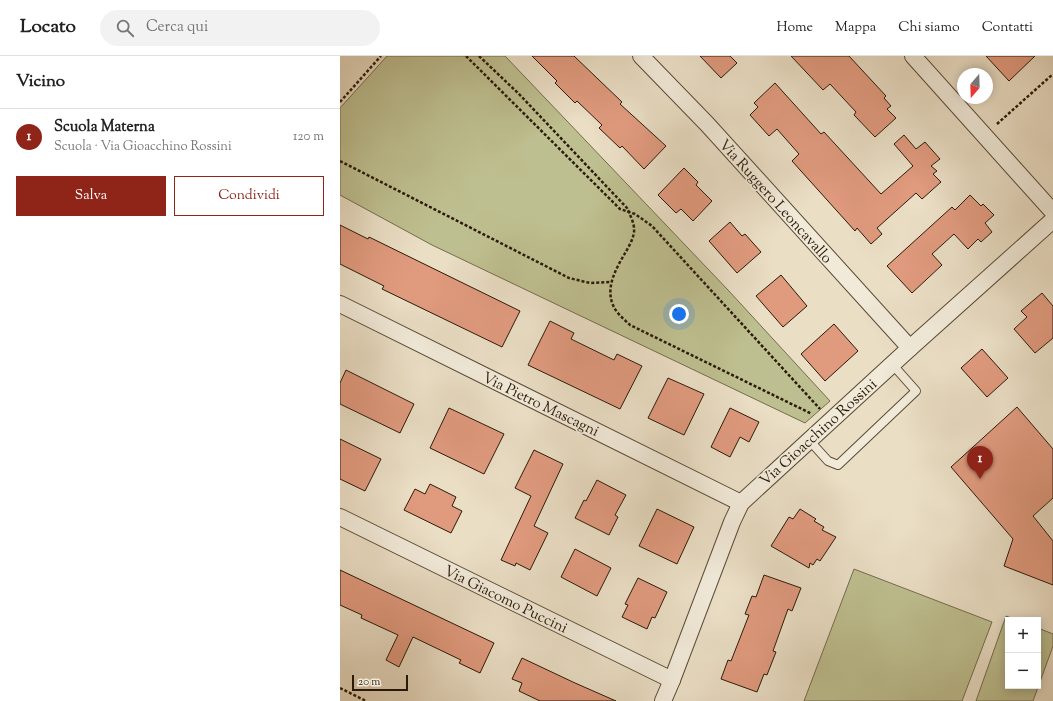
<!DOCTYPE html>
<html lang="it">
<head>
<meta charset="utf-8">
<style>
  :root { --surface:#fff; --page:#f2f2f2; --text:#222; --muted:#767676; --line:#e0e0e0; --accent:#8f2418 }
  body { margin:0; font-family:"Sorts Mill Goudy",serif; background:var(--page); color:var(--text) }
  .controls { position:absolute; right:12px; bottom:12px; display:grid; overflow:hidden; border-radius:0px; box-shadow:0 2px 10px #0003 }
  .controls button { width:36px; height:36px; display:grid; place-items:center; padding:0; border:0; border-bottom:1px solid var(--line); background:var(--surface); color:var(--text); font:20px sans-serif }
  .compass { position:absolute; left:617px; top:12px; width:36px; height:36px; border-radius:50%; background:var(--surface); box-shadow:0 2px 10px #0003; rotate:199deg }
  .scale { position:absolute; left:12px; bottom:10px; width:56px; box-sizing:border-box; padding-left:4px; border:2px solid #2a1a08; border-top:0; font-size:11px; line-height:14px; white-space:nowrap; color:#2a1a08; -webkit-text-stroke:3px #f1ead9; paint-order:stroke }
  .you { position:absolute; left:339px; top:258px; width:14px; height:14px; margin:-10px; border:3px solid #fff; border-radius:50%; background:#1a73e8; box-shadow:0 0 0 6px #1a73e833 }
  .badge { display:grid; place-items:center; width:26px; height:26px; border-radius:50%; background:var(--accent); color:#fff; font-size:13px; font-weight:700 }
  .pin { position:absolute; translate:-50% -33px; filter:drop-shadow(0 1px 2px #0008) }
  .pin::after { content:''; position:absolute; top:21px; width:14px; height:12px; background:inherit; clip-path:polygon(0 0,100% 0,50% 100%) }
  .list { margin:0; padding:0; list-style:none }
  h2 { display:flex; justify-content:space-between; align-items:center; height:52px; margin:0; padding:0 16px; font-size:17px }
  h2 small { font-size:13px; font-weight:400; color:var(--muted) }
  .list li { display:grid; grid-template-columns:26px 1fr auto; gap:12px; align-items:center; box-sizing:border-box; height:56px; padding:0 16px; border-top:1px solid var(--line) }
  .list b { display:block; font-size:15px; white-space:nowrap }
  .list p { margin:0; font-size:13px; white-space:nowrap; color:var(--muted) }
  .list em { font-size:13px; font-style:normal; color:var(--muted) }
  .actions { display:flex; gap:8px; padding:12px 16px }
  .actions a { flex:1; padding:9px 0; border:1px solid var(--accent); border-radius:0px; text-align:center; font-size:14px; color:var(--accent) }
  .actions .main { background:var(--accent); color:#fff }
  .icon { flex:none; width:22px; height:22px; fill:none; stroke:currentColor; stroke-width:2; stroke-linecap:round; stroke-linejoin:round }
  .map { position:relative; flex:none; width:713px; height:645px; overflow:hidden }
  header { display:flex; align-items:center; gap:24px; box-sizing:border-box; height:56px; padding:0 20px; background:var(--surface); border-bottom:1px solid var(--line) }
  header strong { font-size:19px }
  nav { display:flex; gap:22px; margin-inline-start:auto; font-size:14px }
  .search { width:280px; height:36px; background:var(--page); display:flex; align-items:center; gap:10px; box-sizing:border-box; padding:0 14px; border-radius:22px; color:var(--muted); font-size:15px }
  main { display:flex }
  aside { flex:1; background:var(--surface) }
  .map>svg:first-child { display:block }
  .green { fill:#bebf90; stroke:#746c4c }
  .building { fill:#e09a7e; stroke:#2a1a08 }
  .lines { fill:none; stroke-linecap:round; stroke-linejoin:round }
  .lane-casing { stroke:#5a4b37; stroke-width:10 }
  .street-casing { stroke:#5a4b37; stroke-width:18 }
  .path { stroke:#2a1a08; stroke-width:2.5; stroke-dasharray:3 2; stroke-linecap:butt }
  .lane { stroke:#f1ead9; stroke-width:8 }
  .street { stroke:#f1ead9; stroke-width:16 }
  .labels { text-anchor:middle; stroke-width:3.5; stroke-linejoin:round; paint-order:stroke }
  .street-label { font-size:15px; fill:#2a1a08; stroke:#f1ead9 }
</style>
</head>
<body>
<header>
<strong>Locato</strong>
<div class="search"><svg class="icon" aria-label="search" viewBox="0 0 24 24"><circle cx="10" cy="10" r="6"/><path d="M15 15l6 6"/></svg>Cerca qui</div>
<nav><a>Home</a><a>Mappa</a><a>Chi siamo</a><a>Contatti</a></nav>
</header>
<main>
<aside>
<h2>Vicino<small></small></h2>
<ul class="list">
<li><span class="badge">1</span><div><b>Scuola Materna</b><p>Scuola · Via Gioacchino Rossini</p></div><em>120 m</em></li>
</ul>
<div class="actions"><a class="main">Salva</a><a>Condividi</a></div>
</aside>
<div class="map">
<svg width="713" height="645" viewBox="0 0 713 645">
  <rect width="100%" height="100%" fill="#eadec5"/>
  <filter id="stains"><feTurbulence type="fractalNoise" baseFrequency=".005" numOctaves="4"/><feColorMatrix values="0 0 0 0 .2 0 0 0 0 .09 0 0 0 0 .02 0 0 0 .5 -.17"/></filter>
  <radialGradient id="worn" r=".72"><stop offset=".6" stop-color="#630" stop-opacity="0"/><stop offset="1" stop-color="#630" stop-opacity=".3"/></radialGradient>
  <!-- green -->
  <g class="green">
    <path d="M47 0H165L388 234 490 345 465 367 92 189 0 139V52Z"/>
    <path d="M514 513 652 566 622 645H464Z"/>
    <path d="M666 560 677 564H668V630H698V572L713 578V590L693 645H636Z"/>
  </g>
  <!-- building -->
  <g class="building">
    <path d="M192 0H234L282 46 280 48 326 90 304 113 282 90 280 92 259 72 262 69 237 45 235 47 215 27 217 25Z"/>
    <path d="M360 0H390L397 7 381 22Z"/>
    <path d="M451 0H509L546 40 544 42 551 50 547 53 556 62 535 81 514 59 516 56 490 28 483 34Z"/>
    <path d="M646 0H695L669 25Z"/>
    <path d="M435 27 481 78 484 76 541 138 573 110 554 88 564 79 576 93 585 86 600 103 591 110 597 115 593 118 601 126 582 143 576 137 537 172 542 178 531 188 517 172 515 175 452 105 459 98 437 73 429 80 410 59 418 51 414 47Z"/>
    <path d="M344 112 358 126 356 129 372 145 353 165 341 153 336 157 318 139Z"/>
    <path d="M630 139 641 150 643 148 654 159 645 167 652 176 641 186 638 183 628 193 614 178 592 198 602 209 572 237 547 210 612 151 615 154Z"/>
    <path d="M390 166 402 180 405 178 421 196 397 217 369 185Z"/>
    <path d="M0 169 28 183 29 181 180 255 162 291 42 233 44 230 0 208Z"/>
    <path d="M441 219 467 250 443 271 416 240Z"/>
    <path d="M702 237 713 250V282L695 297 674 273 687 261 681 255Z"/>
    <path d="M210 265 234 277 231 283 274 304 277 298 302 310 280 353 188 309Z"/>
    <path d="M494 268 518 295 485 325 461 298Z"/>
    <path d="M642 293 668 322 647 341 621 312Z"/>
    <path d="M6 314 74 348 60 377 0 348V327Z"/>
    <path d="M328 322 364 338 344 379 308 362Z"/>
    <path d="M677 351 713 393V442L693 460 713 485V529L664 510 673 483 611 411Z"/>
    <path d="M109 352 164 378 144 418 90 392Z"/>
    <path d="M390 352 419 366 409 386 400 381 390 401 371 391Z"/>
    <path d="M0 383 41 403 25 435 0 423Z"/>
    <path d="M194 394 223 408 194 470 208 477 190 514 176 507 175 510 161 504 191 440 175 432Z"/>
    <path d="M257 424 286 439 275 459 278 461 269 479 235 462 244 444 246 445Z"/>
    <path d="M90 428 116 441 112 450 122 455 111 477 64 454 75 433 85 438Z"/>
    <path d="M317 453 354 471 337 508 299 490Z"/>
    <path d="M460 453 476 463 474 465 484 471 482 474 496 481 480 505 477 503 473 509 470 507 469 512 431 490 449 461 453 463Z"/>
    <path d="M235 493 271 512 257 540 221 521Z"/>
    <path d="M0 514 154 587 140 617 119 607 121 604 73 581 59 611 46 604 58 579 21 562 22 559 0 549Z"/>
    <path d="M424 519 461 532 452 555 448 553 433 595 436 596 427 619 424 618 417 636 381 623 388 604 391 605 409 559 405 558 412 540 416 541Z"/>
    <path d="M298 522 327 536 315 562 312 561 307 573 282 561 288 549 285 548Z"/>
    <path d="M182 602 235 627 276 645H200L179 635 182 627 172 623Z"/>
  </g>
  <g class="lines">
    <!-- lane casing -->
    <g class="lane-casing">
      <path id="lane" d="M469 384 488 405 498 409 576 335 552 308"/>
    </g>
    <!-- street casing -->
    <g class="street-casing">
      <g id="street">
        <path d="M301 0 367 68 570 292"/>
        <path d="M573 0 713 156"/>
        <path d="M0 248 401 447"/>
        <path d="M0 461 332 624"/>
        <path d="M323 645 332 624 392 466 401 447 570 292 713 164"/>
      </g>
    </g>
    <!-- path -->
    <g class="path">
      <path d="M126 0 280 153 295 158 312 170 480 353"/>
      <path d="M139 0 179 38 287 152C290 159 295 168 294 176 293 184 288 192 284 199 274 216 263 237 277 256 281 261 286 265 290 269L472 358"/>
      <path d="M0 46 41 0"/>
      <path d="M657 68 713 18"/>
      <path d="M0 105 229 222 250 227 271 226"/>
      <path d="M0 632 26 645"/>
    </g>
    <!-- lane -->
    <use href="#lane" class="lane"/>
    <!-- street -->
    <use href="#street" class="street"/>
  </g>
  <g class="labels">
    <!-- street labels -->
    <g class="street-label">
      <text transform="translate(436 145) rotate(48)" y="5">Via Ruggero Leoncavallo</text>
      <text transform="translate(201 348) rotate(26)" y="5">Via Pietro Mascagni</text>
      <text transform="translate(478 376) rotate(-42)" y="5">Via Gioacchino Rossini</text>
      <text transform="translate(166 543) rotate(26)" y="5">Via Giacomo Puccini</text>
    </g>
  </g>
  <rect width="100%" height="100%" filter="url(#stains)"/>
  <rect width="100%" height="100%" fill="url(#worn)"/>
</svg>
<div class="controls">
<button>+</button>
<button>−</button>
</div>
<svg class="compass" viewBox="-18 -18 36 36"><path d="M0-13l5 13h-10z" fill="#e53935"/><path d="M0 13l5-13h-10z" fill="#767676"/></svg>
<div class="scale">20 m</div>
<div class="you"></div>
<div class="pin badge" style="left:640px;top:423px">1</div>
</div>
</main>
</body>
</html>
